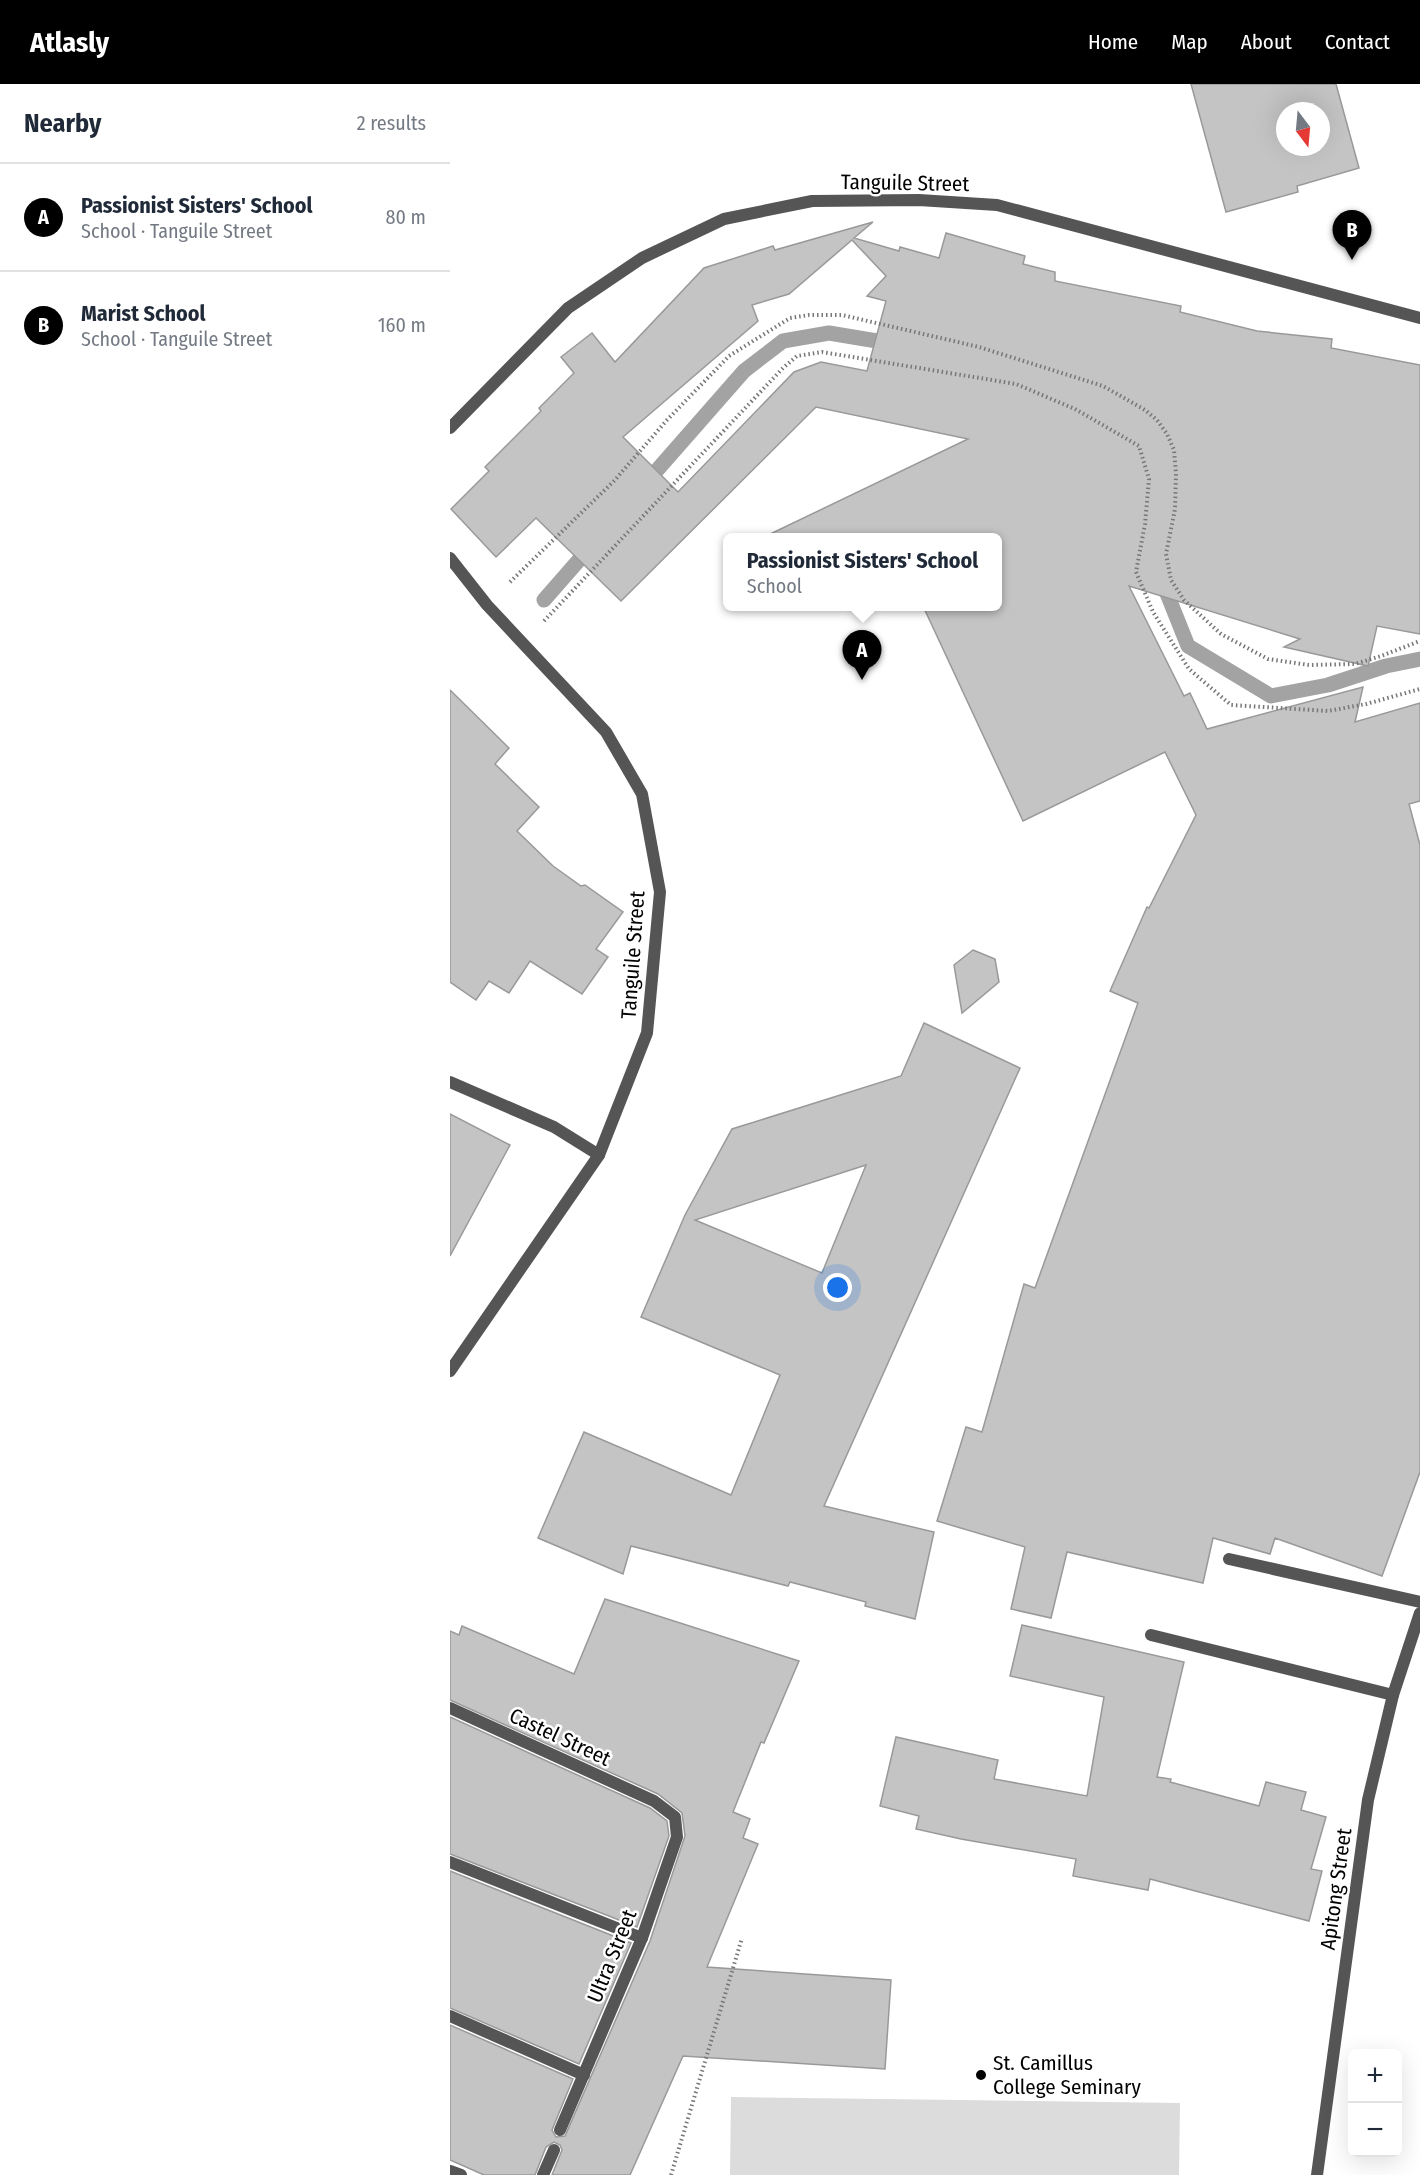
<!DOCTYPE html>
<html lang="en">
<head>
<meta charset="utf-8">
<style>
  :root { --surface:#fff; --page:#f2f2f3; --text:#1f2937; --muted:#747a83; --line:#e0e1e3; --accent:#000 }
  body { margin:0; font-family:"Fira Sans Condensed",sans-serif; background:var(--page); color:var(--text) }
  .controls { position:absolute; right:18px; bottom:18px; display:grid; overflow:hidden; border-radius:9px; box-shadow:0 6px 24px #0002 }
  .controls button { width:54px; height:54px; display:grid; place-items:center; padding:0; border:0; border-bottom:2px solid var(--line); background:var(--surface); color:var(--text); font:30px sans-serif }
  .compass { position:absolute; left:826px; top:18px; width:54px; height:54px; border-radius:50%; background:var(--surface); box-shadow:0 6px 24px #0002; rotate:164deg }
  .you { position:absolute; left:388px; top:1204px; width:21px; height:21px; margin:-15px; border:4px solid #fff; border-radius:50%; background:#1a73e8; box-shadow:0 0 0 9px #1a73e833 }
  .badge { display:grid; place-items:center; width:39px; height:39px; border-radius:50%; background:var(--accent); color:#fff; font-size:20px; font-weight:700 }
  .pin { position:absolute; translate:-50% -50px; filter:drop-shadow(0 2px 3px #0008) }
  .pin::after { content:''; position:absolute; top:32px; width:21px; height:18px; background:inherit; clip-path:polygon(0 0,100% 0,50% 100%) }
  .popup { position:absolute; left:273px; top:449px; width:279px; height:78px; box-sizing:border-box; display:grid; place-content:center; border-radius:9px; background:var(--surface); filter:drop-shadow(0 2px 4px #0005); font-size:20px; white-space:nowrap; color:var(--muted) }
  .popup b { font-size:22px; color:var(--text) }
  .popup::after { content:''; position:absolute; left:50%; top:100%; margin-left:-12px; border:12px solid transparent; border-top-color:var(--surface) }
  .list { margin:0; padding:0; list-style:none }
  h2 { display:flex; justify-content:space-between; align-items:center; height:78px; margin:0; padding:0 24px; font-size:26px }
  h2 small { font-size:20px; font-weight:400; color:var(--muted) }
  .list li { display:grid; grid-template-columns:39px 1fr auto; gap:18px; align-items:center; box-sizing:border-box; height:108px; padding:0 24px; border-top:2px solid var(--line) }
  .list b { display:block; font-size:22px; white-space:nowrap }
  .list p { margin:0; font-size:20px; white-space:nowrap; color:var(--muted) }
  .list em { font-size:20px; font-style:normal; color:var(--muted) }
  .map { position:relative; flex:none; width:970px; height:2091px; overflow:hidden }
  header { display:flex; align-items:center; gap:36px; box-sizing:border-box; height:84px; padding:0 30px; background:var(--accent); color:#fff }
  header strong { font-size:28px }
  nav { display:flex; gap:33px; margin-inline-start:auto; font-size:21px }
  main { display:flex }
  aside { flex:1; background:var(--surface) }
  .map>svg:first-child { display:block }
  .green { fill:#dcdcdc }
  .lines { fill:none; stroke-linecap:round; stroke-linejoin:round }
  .stream { stroke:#a3a3a3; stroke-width:15 }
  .building { fill:#c4c4c4; stroke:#999; stroke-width:1.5; fill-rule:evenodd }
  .path { stroke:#777; stroke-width:4; stroke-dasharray:1.5 3; stroke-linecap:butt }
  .lane { stroke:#555; stroke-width:12 }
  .street { stroke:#555; stroke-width:12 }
  .poi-dot { fill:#000; stroke:#fff; stroke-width:2 }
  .labels { text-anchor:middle; stroke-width:5; stroke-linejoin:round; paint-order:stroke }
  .street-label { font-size:21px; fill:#000; stroke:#fff }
  .poi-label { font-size:21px; fill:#000; stroke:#fff; text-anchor:start }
</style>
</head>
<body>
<header>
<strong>Atlasly</strong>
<nav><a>Home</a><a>Map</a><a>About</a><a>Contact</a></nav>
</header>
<main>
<aside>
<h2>Nearby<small>2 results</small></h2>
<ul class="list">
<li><span class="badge">A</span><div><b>Passionist Sisters' School</b><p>School · Tanguile Street</p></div><em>80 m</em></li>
<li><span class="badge">B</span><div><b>Marist School</b><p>School · Tanguile Street</p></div><em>160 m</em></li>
</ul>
</aside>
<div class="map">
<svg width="970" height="2091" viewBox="0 0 970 2091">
  <rect width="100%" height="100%" fill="#fff"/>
  <!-- green -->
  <path class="green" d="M281 2013 730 2019 729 2091H280Z"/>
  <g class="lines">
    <!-- stream -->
    <g class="stream">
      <path d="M194 401 294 287 333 257 379 249 445 260"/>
      <path d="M712 497 738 562 821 612 878 601 936 582 970 575"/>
      <path d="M94 516 143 460"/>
    </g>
  </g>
  <!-- building -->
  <g class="building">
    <path d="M741 0H886L909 84 847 102 848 108 776 128ZM835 27H871V63H835Z"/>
    <path d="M423 138 404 154 449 167 450 163 489 174 496 149 575 172 573 180 605 188V197L731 222 730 228 807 247 882 255 881 264 970 281V550L927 542 918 582 834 563 850 555 679 502 734 612 740 609 757 645 913 603 905 638 970 619V717L959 720 970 761V1388L932 1492 825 1454 820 1470 763 1454 753 1499 617 1468 601 1534 561 1525 575 1463 487 1437 516 1343 532 1348 574 1200 585 1204 688 919 660 907 697 823 699 824 746 731 715 668 573 737 473 522H547V453H314L518 355 366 323 171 517 86 434 46 473 1 425 39 387 35 383 91 327 89 324 124 289 111 273 142 249 165 278 254 184 323 162 325 166ZM402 156 436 192 417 212 436 217 417 287 371 278 344 288 228 408 173 353 308 237 302 221 339 210Z"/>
    <path d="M0 606 59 664 45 680 89 723 67 747 103 782 131 802 135 801 173 828 146 865 158 873 132 910 80 877 59 909 39 897 26 916 0 898Z"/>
    <path d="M523 866 545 875 549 898 512 929 504 881Z"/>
    <path d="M474 939 570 984 374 1422 484 1448 465 1535 415 1522 416 1518 340 1498 338 1502 181 1462 173 1490 88 1454 134 1348 281 1411 330 1291 191 1233 235 1131 282 1045 451 992ZM416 1081 372 1189 245 1136Z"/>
    <path d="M0 1030 60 1061 0 1172Z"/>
    <path d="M155 1515 349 1577 314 1659 311 1658 283 1728 300 1735 293 1754 308 1760 257 1883 441 1896 435 1985 233 1972 180 2091H102L112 2066 110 2061 104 2058 96 2063 85 2091H34L0 2076V1941L123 1995 102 2046 106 2053 115 2052 200 1857 235 1752 232 1729 208 1710 0 1616V1547L9 1551 12 1542 124 1590Z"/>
    <path d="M572 1541 734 1578 707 1693 721 1695 720 1698 809 1722 816 1698 856 1708 851 1726 876 1733 861 1785 872 1787 859 1837 700 1795 698 1806 623 1792 626 1775 511 1755 466 1745 469 1732 430 1722 446 1653 548 1676 544 1695 637 1712 654 1613 560 1592Z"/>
    <path d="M0 1633 200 1724 217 1737 219 1752 187 1843 0 1770Z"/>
    <path d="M0 1787 181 1859 129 1980 0 1924Z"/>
  </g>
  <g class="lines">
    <!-- path -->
    <g class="path">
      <path d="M60 498 164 397 217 336 279 272 340 234 359 231H392L529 263 653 302 695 326 707 336 717 350 724 366 726 390 725 425 716 470 721 496 734 516 771 550 818 575 859 581 905 580 931 572 970 557"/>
      <path d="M94 537 333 284 347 272 372 268 566 300 625 325 689 362 699 395 695 440 686 488 703 528 739 585 781 621 878 627 916 620 970 605"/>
      <path d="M221 2091 292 1854"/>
    </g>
    <!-- lane -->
    <g class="lane">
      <path d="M779 1475 970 1518"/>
      <path d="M701 1551 943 1611"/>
    </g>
    <!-- street -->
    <g class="street">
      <path d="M0 344 118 224 192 174 274 135 362 117 469 116 547 121 970 234"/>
      <path d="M0 474 37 521 156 648 192 710 210 808 197 949 149 1071 0 1287"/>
      <path d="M0 998 104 1043 149 1071"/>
      <path d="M0 1624 204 1717 225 1733 227 1753 192 1854 110 2046"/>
      <path d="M0 1778 192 1854"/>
      <path d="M0 1932 134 1991"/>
      <path d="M0 2087 11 2091"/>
      <path d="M93 2091 104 2066"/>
      <path d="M867 2091 918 1716 943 1611 970 1529"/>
    </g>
  </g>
  <!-- markers -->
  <circle class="poi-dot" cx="531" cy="1991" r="6"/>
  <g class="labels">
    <!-- street labels -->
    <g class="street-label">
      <text transform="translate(455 99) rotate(1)" y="7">Tanguile Street</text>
      <text transform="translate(183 871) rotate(-86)" y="7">Tanguile Street</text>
      <text transform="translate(110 1653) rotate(25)" y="7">Castel Street</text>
      <text transform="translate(886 1805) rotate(-82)" y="7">Apitong Street</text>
      <text transform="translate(162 1872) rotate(-68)" y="7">Ultra Street</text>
    </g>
    <!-- poi labels -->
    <g class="poi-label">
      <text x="543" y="1986">St. Camillus<tspan x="543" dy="24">College Seminary</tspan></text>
    </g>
  </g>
</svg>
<div class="controls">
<button>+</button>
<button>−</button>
</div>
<svg class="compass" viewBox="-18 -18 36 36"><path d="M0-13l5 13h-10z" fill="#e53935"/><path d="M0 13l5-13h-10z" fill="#747a83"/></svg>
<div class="you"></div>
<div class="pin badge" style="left:412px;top:596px">A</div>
<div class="popup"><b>Passionist Sisters' School</b>School</div>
<div class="pin badge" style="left:902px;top:176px">B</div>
</div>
</main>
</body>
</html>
